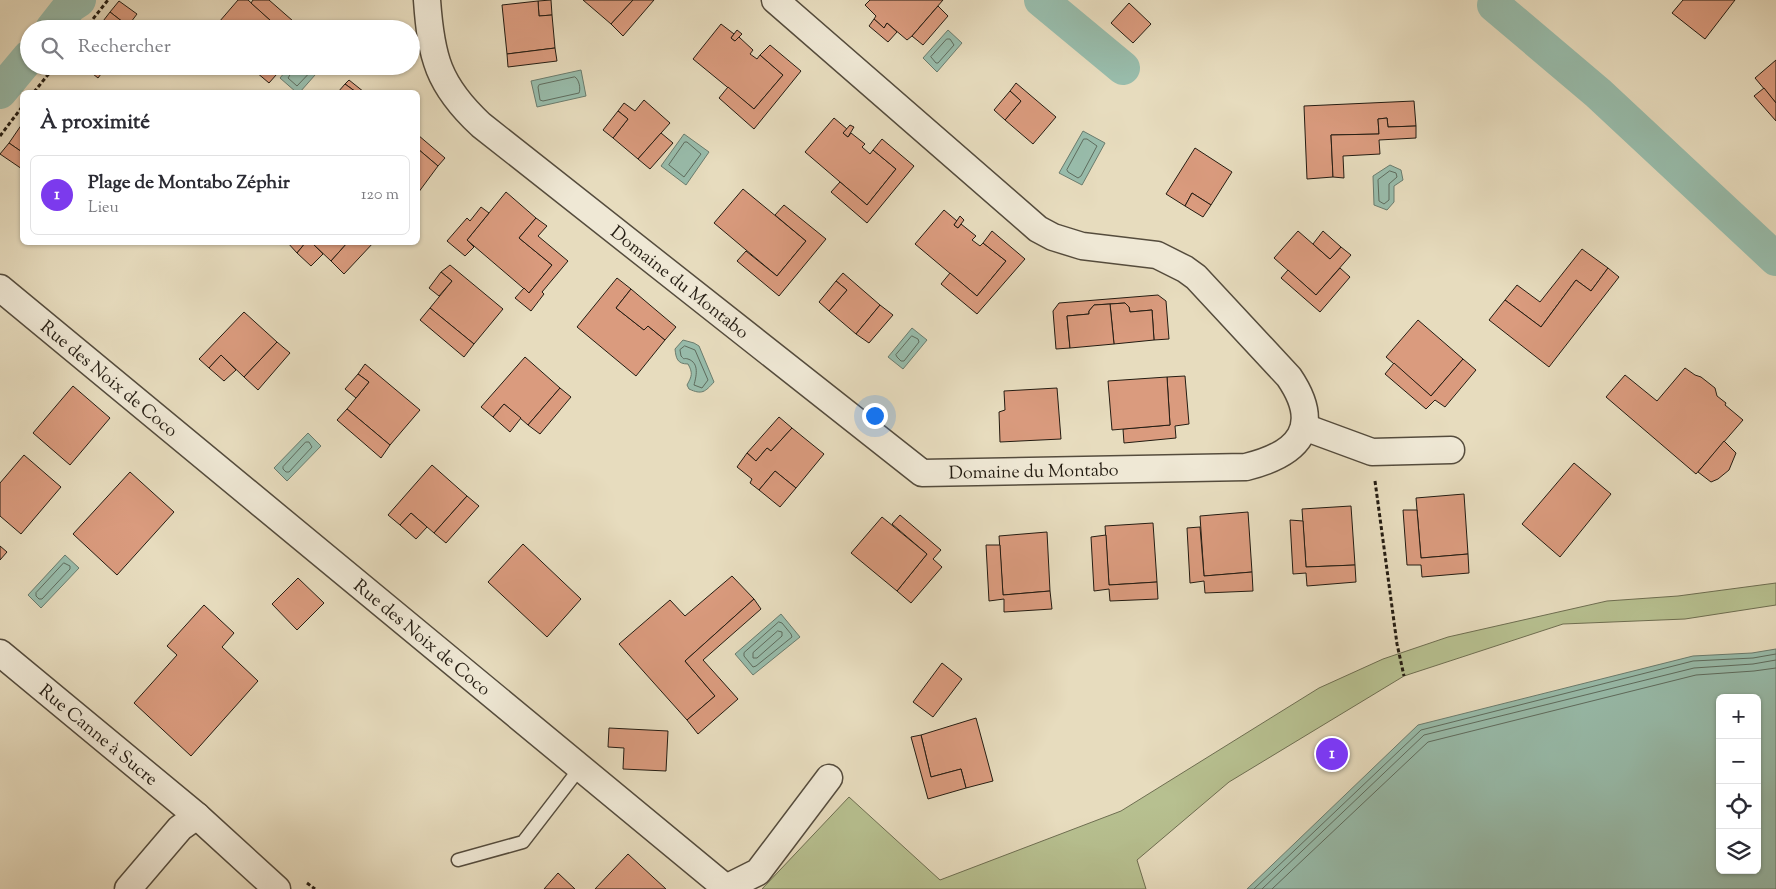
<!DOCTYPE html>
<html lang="fr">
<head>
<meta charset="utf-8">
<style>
  :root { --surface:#fff; --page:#f7f7f7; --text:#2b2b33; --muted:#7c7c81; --line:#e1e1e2; --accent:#7c3aed }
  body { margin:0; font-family:"Sorts Mill Goudy",serif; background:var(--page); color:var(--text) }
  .controls { position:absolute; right:15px; bottom:15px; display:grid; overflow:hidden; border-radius:8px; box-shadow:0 1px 4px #0004 }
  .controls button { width:45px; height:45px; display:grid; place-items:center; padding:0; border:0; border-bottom:1px solid var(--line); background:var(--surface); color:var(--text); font:25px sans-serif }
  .you { position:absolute; left:874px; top:415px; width:18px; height:18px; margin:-12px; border:4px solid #fff; border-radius:50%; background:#1a73e8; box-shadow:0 0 0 8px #1a73e833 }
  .badge { display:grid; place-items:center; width:32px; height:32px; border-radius:50%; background:var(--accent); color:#fff; font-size:16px; font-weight:700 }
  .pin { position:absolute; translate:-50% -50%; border:2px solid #fff; box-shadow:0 1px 5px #0006 }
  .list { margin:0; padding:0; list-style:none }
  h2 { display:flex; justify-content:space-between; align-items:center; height:65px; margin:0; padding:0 20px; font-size:21px }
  h2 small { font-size:16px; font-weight:400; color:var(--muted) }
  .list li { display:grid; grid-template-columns:32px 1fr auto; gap:15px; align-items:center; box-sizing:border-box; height:80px; margin:0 10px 10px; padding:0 10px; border:1px solid var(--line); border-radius:8px }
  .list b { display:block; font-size:19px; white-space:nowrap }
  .list p { margin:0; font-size:16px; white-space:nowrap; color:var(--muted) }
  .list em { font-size:16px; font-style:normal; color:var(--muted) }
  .icon { flex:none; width:28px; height:28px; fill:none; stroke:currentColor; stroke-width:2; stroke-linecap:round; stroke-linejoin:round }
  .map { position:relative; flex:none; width:1776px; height:889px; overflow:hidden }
  .search { position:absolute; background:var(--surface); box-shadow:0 1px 4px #0004; left:20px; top:20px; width:400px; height:55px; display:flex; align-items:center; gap:12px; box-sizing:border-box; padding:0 18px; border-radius:28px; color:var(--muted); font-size:19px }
  .panel { position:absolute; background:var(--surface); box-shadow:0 1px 4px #0004; left:20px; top:90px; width:400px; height:155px; border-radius:8px }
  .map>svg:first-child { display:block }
  .green { fill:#b7c090; stroke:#6e6e51 }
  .water { fill:#98bcab; stroke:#6a7c6e; fill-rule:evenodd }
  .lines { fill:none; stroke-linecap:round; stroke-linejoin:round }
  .shore { stroke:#5e6c5e; stroke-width:1 }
  .canal { stroke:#98bcab; stroke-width:34 }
  .building { fill:#da9b7e; stroke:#241c12 }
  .lane-casing { stroke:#554c3d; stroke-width:15 }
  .street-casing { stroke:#554c3d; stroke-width:29 }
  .path { stroke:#241c12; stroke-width:3; stroke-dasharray:4 2.5; stroke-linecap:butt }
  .lane { stroke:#efe8d5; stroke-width:12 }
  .street { stroke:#efe8d5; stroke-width:26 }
  .labels { text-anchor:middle; stroke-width:4; stroke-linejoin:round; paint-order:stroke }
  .street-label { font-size:18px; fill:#241c12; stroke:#efe8d5 }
</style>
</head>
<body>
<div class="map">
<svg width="1776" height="889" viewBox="0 0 1776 889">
  <rect width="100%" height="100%" fill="#e7dcbe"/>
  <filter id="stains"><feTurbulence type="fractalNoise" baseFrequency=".004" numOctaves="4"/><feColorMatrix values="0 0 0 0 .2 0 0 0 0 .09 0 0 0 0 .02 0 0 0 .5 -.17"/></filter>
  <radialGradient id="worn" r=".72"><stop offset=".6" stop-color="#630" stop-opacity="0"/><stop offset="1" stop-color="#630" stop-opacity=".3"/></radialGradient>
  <!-- green -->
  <path class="green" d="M1776 583V605L1685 619 1563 624 1404 676 1229 782 1137 860 1146 889H762L849 797 940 880 1121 811 1319 688 1383 659 1448 637 1607 601 1678 596Z"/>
  <!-- water -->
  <g class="water">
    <path d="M948 30 962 43 937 72 923 58Z"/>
    <path d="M290 66H323L300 92H296L280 78Z"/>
    <path d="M581 70 586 96 537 107 531 81Z"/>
    <path d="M1083 131 1105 143 1082 185 1059 173Z"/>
    <path d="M684 134 709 152 686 185 661 166Z"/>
    <path d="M1390 165 1401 170 1403 180 1394 186V202L1387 210 1374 205 1373 176Z"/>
    <path d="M912 328 927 340 903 369 888 357Z"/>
    <path d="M683 340 694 343 699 346 714 382C705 392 702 395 689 389L687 385C692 376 693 373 688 364 677 364 676 358 675 349Z"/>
    <path d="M308 433 321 446 287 481 274 468Z"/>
    <path d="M65 555 79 568 41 608 28 595Z"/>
    <path d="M781 614 800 637 753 675 735 654Z"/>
    <path d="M1776 649V889H1247L1418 725 1693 656 1752 653ZM1720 698H1757V870H1720Z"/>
  </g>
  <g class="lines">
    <!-- shore -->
    <g class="shore">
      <path d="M947 39H950L954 45 938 63H936L931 57Z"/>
      <path d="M294 66 293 70 288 78 297 86 316 66"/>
      <path d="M575 77C579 79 581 89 579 93L543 101 540 100 538 87 539 85Z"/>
      <path d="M1084 139H1087L1097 146 1081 176 1078 178 1068 172 1067 170Z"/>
      <path d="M685 142H687L701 154 684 177 669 165Z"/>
      <path d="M1390 171 1396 173 1397 177 1389 184V200L1384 204 1379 201 1378 180Z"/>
      <path d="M912 336 918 339 919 342 904 361H901L897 357 896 355Z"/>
      <path d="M685 346 695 350 708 380 702 388 694 385C696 377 700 363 688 359 681 357 687 362 681 356L680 350Z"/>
      <path d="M306 442H309L312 447 289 472H286L283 469V467Z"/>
      <path d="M64 563 70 566V569L42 599H39L36 596V593Z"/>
      <path d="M779 622 782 623 791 634 792 637 756 666 753 667 744 656V653Z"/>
      <path d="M778 631 782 632V636L757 658H753V653Z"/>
      <path d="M1254 889 1421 730 1693 661 1753 658 1776 654"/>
      <path d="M1262 889 1424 735 1694 668 1753 664 1776 660"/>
      <path d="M1272 889 1428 742 1696 675 1754 671 1776 668"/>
    </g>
    <!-- canal -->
    <g class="canal">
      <path d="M1041 0 1123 68"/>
      <path d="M1494 5 1598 93 1776 259"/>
      <path d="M52 29 70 6 79 0"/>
      <path d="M0 92 29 57"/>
    </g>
  </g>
  <!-- building -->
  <g class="building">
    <path d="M238 0H248L280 29H213Z"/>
    <path d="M253 0H269L301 28 280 29 251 3Z"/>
    <path d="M551 0 552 15 539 16 538 1Z"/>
    <path d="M583 0H633L611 24Z"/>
    <path d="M633 0H654L623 36 611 24Z"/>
    <path d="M870 0H943L912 36 907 40 887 23 884 28 874 19 876 16 865 5Z"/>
    <path d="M1683 0H1735L1705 39 1672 13Z"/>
    <path d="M119 1 137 14 128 26 110 12Z"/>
    <path d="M538 1 539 16 552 15 555 48 507 54 502 5Z"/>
    <path d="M1129 3 1151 24 1133 43 1111 23Z"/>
    <path d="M938 6 948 16 923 45 912 36Z"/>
    <path d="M110 12 128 26 131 29H97Z"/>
    <path d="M874 19 884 28 887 23 897 32 888 42 869 26Z"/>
    <path d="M721 24 734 34 731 38 735 41 739 37 753 50 750 54 757 59 760 55 783 75 754 109 693 59Z"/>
    <path d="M737 30 742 34 735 41 731 38Z"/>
    <path d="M770 45 801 71 754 129 719 98 728 87 754 109 783 75 760 55Z"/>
    <path d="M555 48 557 61 508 67 507 54Z"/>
    <path d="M1776 60V103L1755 78Z"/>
    <path d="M83 66H107L98 78Z"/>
    <path d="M262 66H284L269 83 256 72Z"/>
    <path d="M349 80 364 92H356L345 84Z"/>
    <path d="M1016 83 1056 117 1033 144 1005 120 1021 101 1010 91Z"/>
    <path d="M345 84 356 92H338Z"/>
    <path d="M1764 88 1776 103V121L1754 96Z"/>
    <path d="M1010 91 1021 101 1005 120 994 110Z"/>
    <path d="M644 100 670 123 638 159 613 138 628 119 618 111 624 103 635 111Z"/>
    <path d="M1414 101 1416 126 1388 127 1387 118 1378 119 1379 134 1331 135 1333 177 1307 179 1304 106Z"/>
    <path d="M618 111 628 119 613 138 603 130Z"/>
    <path d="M834 118 847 129 843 133 848 137 851 133 865 144 862 147 870 154 873 150 896 169 867 205 805 152Z"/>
    <path d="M1387 118 1388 127 1416 126V138L1379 140 1380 154 1343 156 1344 178 1333 177 1331 135 1379 134 1378 119Z"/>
    <path d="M22 124V152L9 143Z"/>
    <path d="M850 125 854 127 848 137 843 133Z"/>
    <path d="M661 133 673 143 650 169 638 159Z"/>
    <path d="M418 135 445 158 438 166 418 149Z"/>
    <path d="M882 139 914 166 867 223 831 192 840 182 867 205 896 169 873 150Z"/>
    <path d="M9 143 22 152V169L0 154Z"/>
    <path d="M1195 148 1232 172 1211 205 1192 193 1185 206 1166 194Z"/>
    <path d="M418 149 438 166 418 193Z"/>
    <path d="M743 189 806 241 777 276 714 223Z"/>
    <path d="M506 192 536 218 519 238 552 265 529 293 467 240Z"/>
    <path d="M1192 193 1211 205 1203 217 1185 206Z"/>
    <path d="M784 205 826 239 779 296 737 261 746 251 777 276 806 241 775 215Z"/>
    <path d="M481 207 489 213 467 240 474 247 465 256 447 241 467 218 470 221Z"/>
    <path d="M944 210 957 221 954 225 958 228 961 224 976 236 972 240 980 246 983 243 1006 261 977 296 915 244Z"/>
    <path d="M960 216 964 220 958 228 954 225Z"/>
    <path d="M536 218 547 226 538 236 568 261 542 292 544 294 531 311 515 298 524 288 529 293 552 265 519 238Z"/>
    <path d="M992 231 1025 259 977 314 941 284 950 273 977 296 1006 261 983 243Z"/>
    <path d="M1298 231 1330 259 1341 247 1351 255 1316 295 1274 258Z"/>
    <path d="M1323 231 1341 247 1330 259 1313 244Z"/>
    <path d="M287 242H306L297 253Z"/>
    <path d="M306 242H311L323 254 311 266 297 253Z"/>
    <path d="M311 242H348L331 261Z"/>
    <path d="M348 242H374L344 274 331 261Z"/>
    <path d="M1582 249 1608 268 1591 291 1576 280 1541 327 1505 300 1517 285 1540 302Z"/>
    <path d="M450 265 503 309 474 344 430 308 452 281 441 272Z"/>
    <path d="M1340 268 1350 277 1320 312 1281 278 1288 270 1316 295Z"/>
    <path d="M1608 268 1619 277 1549 367 1489 320 1505 300 1541 327 1576 280 1591 291Z"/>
    <path d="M441 272 452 281 439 296 429 288Z"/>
    <path d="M843 273 880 305 856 334 829 311 847 290 836 281Z"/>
    <path d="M617 278 631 289 616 308 644 330 648 326 665 340 636 376 577 327Z"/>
    <path d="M836 281 847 290 829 311 819 302Z"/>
    <path d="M631 289 676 327 665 340 648 326 644 330 616 308Z"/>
    <path d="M1158 295 1166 301 1169 339 1154 340 1152 310 1130 312 1129 307 1125 303 1094 305 1089 311V314L1067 316 1070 348 1056 349 1053 311 1059 303Z"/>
    <path d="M1125 303 1129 307 1130 312 1152 310 1154 340 1114 344 1110 304Z"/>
    <path d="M1110 304 1114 344 1070 348 1067 316 1089 314V311L1094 305Z"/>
    <path d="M880 305 893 315 869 343 856 334Z"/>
    <path d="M430 308 474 344 464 357 420 320Z"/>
    <path d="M244 312 277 342 244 377 221 355 209 368 199 359Z"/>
    <path d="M1418 320 1463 359 1431 396 1386 357Z"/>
    <path d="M277 342 290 353 258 390 244 377Z"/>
    <path d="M221 355 236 370 224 381 209 368Z"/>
    <path d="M525 357 560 388 528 425 504 404 493 417 481 407Z"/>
    <path d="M1463 359 1476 370 1445 407 1435 400 1426 409 1385 374 1394 363 1431 396Z"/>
    <path d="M365 364 420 410 390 445 347 409 369 382 358 374Z"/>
    <path d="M1685 368 1695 375 1701 377 1715 388 1717 396 1726 403 1725 405 1743 420 1696 474 1606 397 1625 375 1657 401Z"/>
    <path d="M358 374 369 382 356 398 345 389Z"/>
    <path d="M1185 376 1189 424 1175 426 1176 438 1124 443 1123 429 1170 425 1167 377Z"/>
    <path d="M1167 377 1170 425 1112 430 1108 381Z"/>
    <path d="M73 386 110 418 70 465 33 433Z"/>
    <path d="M560 388 571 397 540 434 528 425Z"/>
    <path d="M1057 388 1061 439 1000 442 999 412 1005 410 1004 391Z"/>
    <path d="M504 404 521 418 510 432 493 417Z"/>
    <path d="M347 409 390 445 381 458 337 420Z"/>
    <path d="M779 417 792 428 771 451 767 448 756 461 747 453Z"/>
    <path d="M792 428 824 454 796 488 775 471 759 490 750 483 752 479 737 467 747 453 756 461 767 448 771 451Z"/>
    <path d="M1724 441 1736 453 1729 470 1718 479 1711 482 1698 472Z"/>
    <path d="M24 455 61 487 21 534 0 516V483Z"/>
    <path d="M1574 463 1611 494 1560 557 1522 524Z"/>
    <path d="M432 465 467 496 434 533 411 513 400 525 388 515Z"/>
    <path d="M775 471 796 488 780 507 759 490Z"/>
    <path d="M130 472 174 512 117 575 73 534Z"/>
    <path d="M1464 494 1468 554 1421 558 1416 498Z"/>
    <path d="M467 496 479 506 446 543 434 533Z"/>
    <path d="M1351 506 1355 565 1306 567 1302 509Z"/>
    <path d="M1403 510H1417L1421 558 1468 554 1469 573 1422 577 1421 565H1407Z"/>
    <path d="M1248 512 1252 572 1204 576 1200 516Z"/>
    <path d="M411 513 427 527 416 539 400 525Z"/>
    <path d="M900 515 941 550 933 559 942 567 911 603 897 591 927 554 892 524Z"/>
    <path d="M882 517 927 554 897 591 851 553Z"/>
    <path d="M1290 520 1303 521 1306 567 1355 565 1356 582 1307 586 1306 573 1293 574Z"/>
    <path d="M1153 523 1157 582 1109 585 1105 526Z"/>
    <path d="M1200 527 1204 576 1252 572 1253 591 1205 593 1204 581 1190 583 1187 528Z"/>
    <path d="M1047 532 1050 591 1003 595 999 536Z"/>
    <path d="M1106 535 1109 585 1157 582 1158 599 1110 601 1109 589 1094 591 1091 537Z"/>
    <path d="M523 544 581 599 547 637 488 582Z"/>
    <path d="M986 545H1000L1003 595 1050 591 1052 609 1004 612V599L989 601Z"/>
    <path d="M0 546 7 552 0 560Z"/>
    <path d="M732 576 754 599 685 661 715 696 687 720 619 644 670 600 685 616Z"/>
    <path d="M298 578 324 603 297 630 272 604Z"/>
    <path d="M754 599 761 609 703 660 738 699 698 734 687 720 715 696 685 661Z"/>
    <path d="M204 605 234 633 222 647 258 681 191 756 134 703 177 655 167 646Z"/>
    <path d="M942 663 962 679 933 717 913 702Z"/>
    <path d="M976 718 993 781 966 788 961 769 931 777 921 735Z"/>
    <path d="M609 728 668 731 666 771 623 769 624 748 608 747Z"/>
    <path d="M921 735 931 777 961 769 966 788 928 799 911 737Z"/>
    <path d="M628 854 666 889H595Z"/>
    <path d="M558 873 575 889H544Z"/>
  </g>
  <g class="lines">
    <!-- lane casing -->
    <g class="lane-casing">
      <path id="lane" d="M458 860 523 842 580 768"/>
    </g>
    <!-- street casing -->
    <g class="street-casing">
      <g id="street">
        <path id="s1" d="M427 0C431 57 438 85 481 125L922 473 1246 467C1299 454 1323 427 1289 377L1196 277 1185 269 1157 255 1082 246 1053 237 1038 229 775 0"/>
        <path id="s2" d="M0 288 726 888 758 872 829 778"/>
        <path d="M1304 427 1372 452 1451 450"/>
        <path id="s3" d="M0 653 197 816 277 889"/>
        <path d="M128 889 180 828 197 816"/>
      </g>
    </g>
    <!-- path -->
    <g class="path">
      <path d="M85 29 108 0"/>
      <path d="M34 92 55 66"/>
      <path d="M0 136 22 107"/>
      <path d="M1375 481 1397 644 1404 676"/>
      <path d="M307 883 315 889"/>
    </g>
    <!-- lane -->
    <use href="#lane" class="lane"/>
    <!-- street -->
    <use href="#street" class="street"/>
  </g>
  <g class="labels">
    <!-- street labels -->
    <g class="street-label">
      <text dy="6" stroke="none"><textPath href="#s1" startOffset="394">Domaine du Montabo</textPath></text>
      <text dy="6" stroke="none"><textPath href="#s2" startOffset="142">Rue des Noix de Coco</textPath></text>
      <text dy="6" stroke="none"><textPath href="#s1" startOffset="814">Domaine du Montabo</textPath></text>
      <text dy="6" stroke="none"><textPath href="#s2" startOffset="548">Rue des Noix de Coco</textPath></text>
      <text dy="6" stroke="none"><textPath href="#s3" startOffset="128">Rue Canne à Sucre</textPath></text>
    </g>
  </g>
  <rect width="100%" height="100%" filter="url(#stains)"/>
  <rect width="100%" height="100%" fill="url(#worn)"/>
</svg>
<div class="controls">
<button>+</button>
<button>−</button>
<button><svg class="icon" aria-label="locate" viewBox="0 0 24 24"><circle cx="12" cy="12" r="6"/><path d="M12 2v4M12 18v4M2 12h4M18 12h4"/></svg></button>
<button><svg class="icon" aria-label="layers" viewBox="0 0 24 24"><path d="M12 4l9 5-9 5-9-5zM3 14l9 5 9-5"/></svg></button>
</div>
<div class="you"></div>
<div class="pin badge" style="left:1332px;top:754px">1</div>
<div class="search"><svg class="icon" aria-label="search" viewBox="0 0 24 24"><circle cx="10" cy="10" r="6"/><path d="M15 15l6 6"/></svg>Rechercher</div>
<section class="panel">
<h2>À proximité<small></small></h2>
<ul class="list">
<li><span class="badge">1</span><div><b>Plage de Montabo Zéphir</b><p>Lieu</p></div><em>120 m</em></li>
</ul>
</section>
</div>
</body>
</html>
